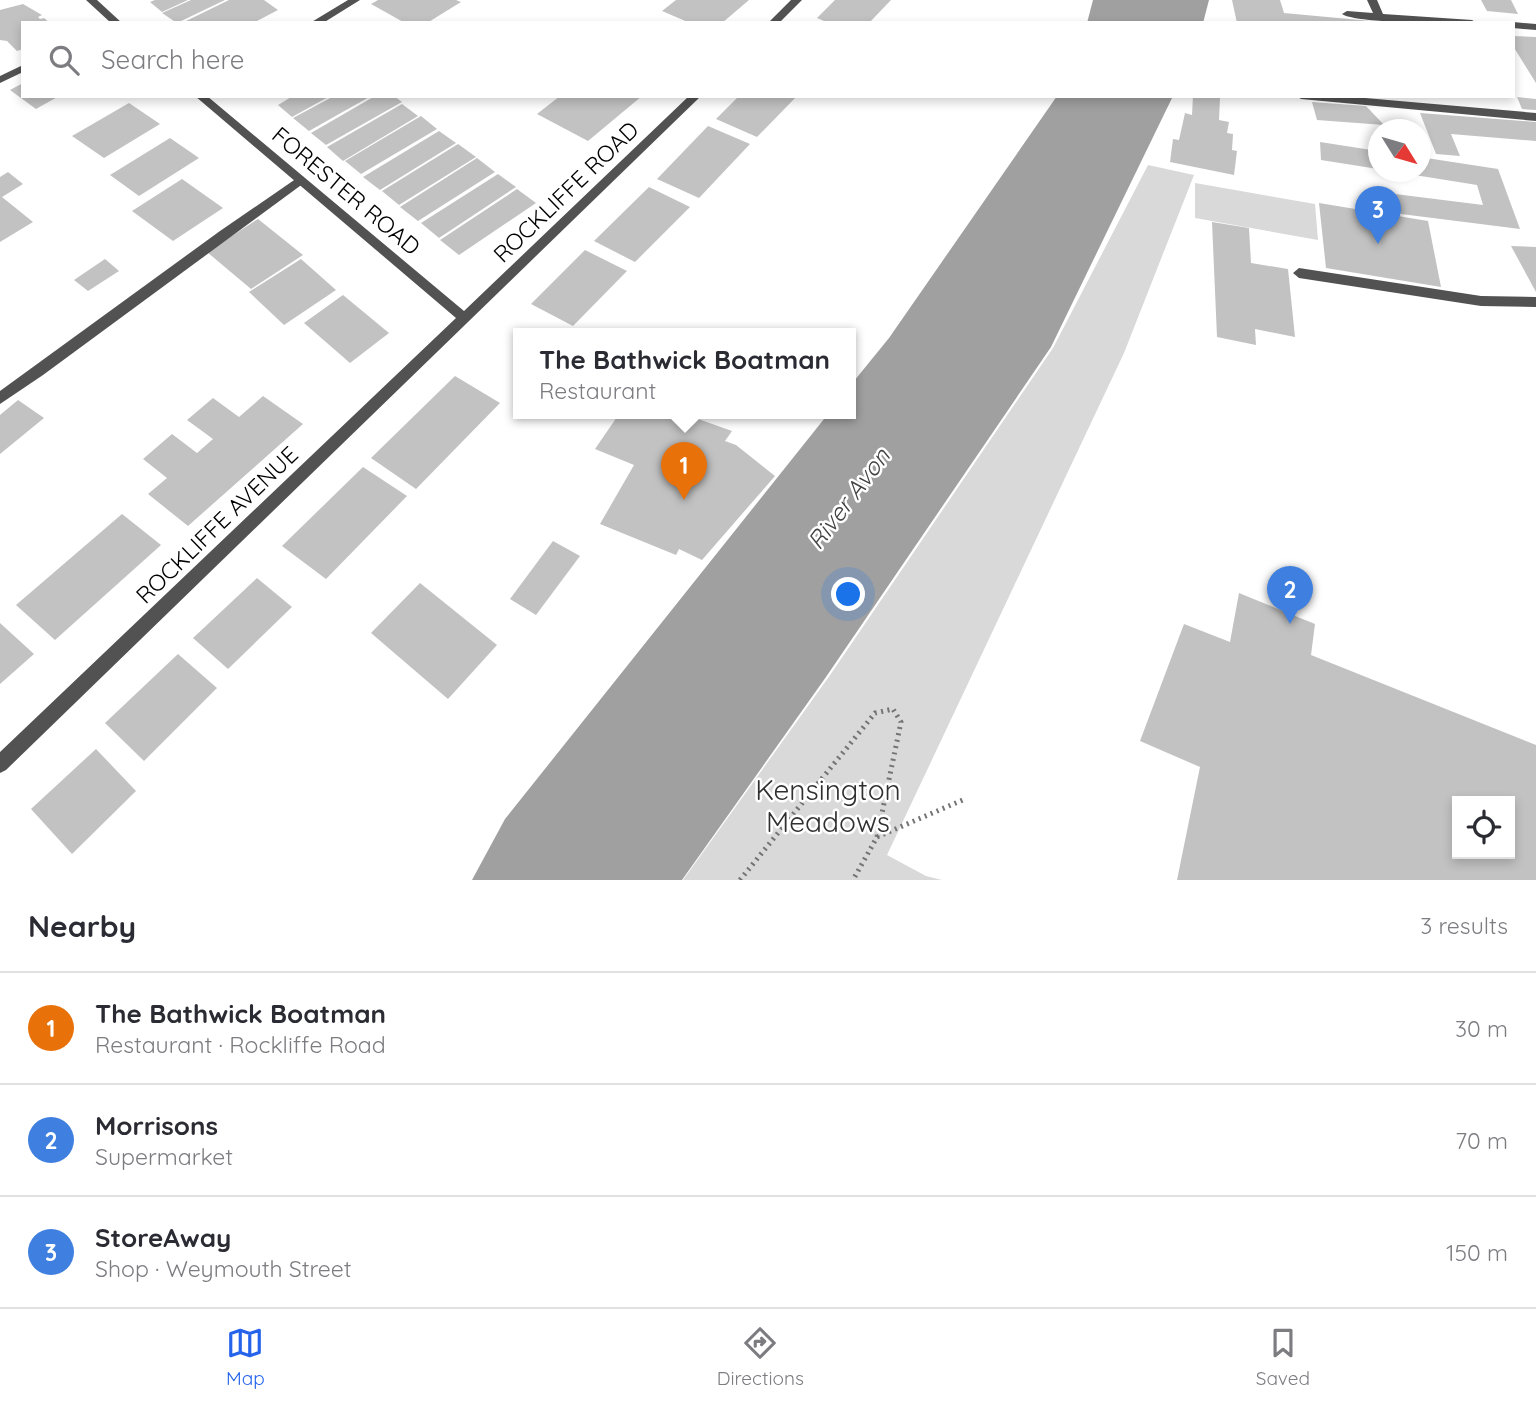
<!DOCTYPE html>
<html lang="en">
<head>
<meta charset="utf-8">
<style>
  :root { --surface:#fff; --page:#f7f7f7; --text:#2b2b33; --muted:#7c7c81; --line:#e1e1e2; --accent:#2563eb }
  body { margin:0; font-family:Quicksand,sans-serif; background:var(--page); color:var(--text) }
  .controls { position:absolute; right:21px; bottom:21px; display:grid; overflow:hidden; border-radius:0px; box-shadow:0 4px 10px #0003 }
  .controls button { width:63px; height:63px; display:grid; place-items:center; padding:0; border:0; border-bottom:2px solid var(--line); background:var(--surface); color:var(--text); font:35px sans-serif }
  .compass { position:absolute; left:1368px; top:119px; width:63px; height:63px; border-radius:50%; background:var(--surface); box-shadow:0 4px 10px #0003; rotate:127deg }
  .you { position:absolute; left:849px; top:595px; width:24px; height:24px; margin:-18px; border:5px solid #fff; border-radius:50%; background:#1a73e8; box-shadow:0 0 0 10px #1a73e833 }
  .badge { display:grid; place-items:center; width:46px; height:46px; border-radius:50%; background:var(--accent); color:#fff; font-size:23px; font-weight:700 }
  .pin { position:absolute; translate:-50% -58px; filter:drop-shadow(0 2px 4px #0008) }
  .pin::after { content:''; position:absolute; top:37px; width:24px; height:21px; background:inherit; clip-path:polygon(0 0,100% 0,50% 100%) }
  .popup { position:absolute; left:513px; top:328px; width:343px; height:91px; box-sizing:border-box; display:grid; place-content:center; border-radius:0px; background:var(--surface); filter:drop-shadow(0 2px 5px #0005); font-size:23px; white-space:nowrap; color:var(--muted) }
  .popup b { font-size:26px; color:var(--text) }
  .popup::after { content:''; position:absolute; left:50%; top:100%; margin-left:-14px; border:14px solid transparent; border-top-color:var(--surface) }
  .list { margin:0; padding:0; list-style:none }
  h2 { display:flex; justify-content:space-between; align-items:center; height:91px; margin:0; padding:0 28px; font-size:30px }
  h2 small { font-size:23px; font-weight:400; color:var(--muted) }
  .list li { display:grid; grid-template-columns:46px 1fr auto; gap:21px; align-items:center; box-sizing:border-box; height:112px; padding:0 28px; border-top:2px solid var(--line) }
  .list b { display:block; font-size:26px; white-space:nowrap }
  .list p { margin:0; font-size:23px; white-space:nowrap; color:var(--muted) }
  .list em { font-size:23px; font-style:normal; color:var(--muted) }
  .icon { flex:none; width:38px; height:38px; fill:none; stroke:currentColor; stroke-width:2; stroke-linecap:round; stroke-linejoin:round }
  .map { position:relative; flex:none; width:1536px; height:880px; overflow:hidden }
  .search { position:absolute; background:var(--surface); box-shadow:0 4px 10px #0003; left:21px; right:21px; top:21px; height:77px; display:flex; align-items:center; gap:18px; box-sizing:border-box; padding:0 24px; border-radius:0px; color:var(--muted); font-size:26px }
  .sheet { height:427px; background:var(--surface) }
  nav { display:flex; justify-content:space-around; align-items:center; box-sizing:border-box; height:98px; border-top:2px solid var(--line); background:var(--surface); font-size:19px; color:var(--muted) }
  nav a { display:grid; justify-items:center; gap:4px }
  nav .on { color:var(--accent) }
  .map>svg:first-child { display:block }
  .green { fill:#d9d9d9 }
  .water { fill:#a0a0a0 }
  .building { fill:#c2c2c2; fill-rule:evenodd }
  .lines { fill:none; stroke-linecap:round; stroke-linejoin:round }
  .path { stroke:#747474; stroke-width:5; stroke-dasharray:2 4.5; stroke-linecap:butt }
  .service { fill:#525252; fill-rule:evenodd }
  .minor { fill:#525252; fill-rule:evenodd }
  .labels { text-anchor:middle; stroke-width:5; stroke-linejoin:round; paint-order:stroke }
  .street-label { font-size:23px; fill:#000; stroke:#fff }
  .water-label { font-size:24px; font-style:italic; fill:#414141; stroke:#fff }
  .near-park-label { font-size:28px; fill:#303030; stroke:#fff }
</style>
</head>
<body>
<div class="map">
<svg width="1536" height="880" viewBox="0 0 1536 880">
  <rect width="100%" height="100%" fill="#fff"/>
  <!-- green -->
  <g class="green">
    <path d="M1148 165 1194 175 1124 353 887 855 926 876 942 880H683L828 678 1053 348Z"/>
    <path d="M1195 183 1315 204 1318 240 1195 218Z"/>
  </g>
  <!-- water -->
  <g class="water">
    <path d="M1093 0H1209L1203 23H1087Z"/>
    <path d="M1057 96H1173L1051 347 826 677 682 880H472L505 819 828 414H850V386L889 338Z"/>
  </g>
  <!-- building -->
  <g class="building">
    <path d="M155 0H188L162 12 150 2Z"/>
    <path d="M191 0H225L177 23 162 13Z"/>
    <path d="M229 0H264L278 10 253 23H182Z"/>
    <path d="M378 0H456L461 2 427 23H405L371 4Z"/>
    <path d="M676 0H749L722 23H690L662 11Z"/>
    <path d="M835 0H891L869 23H829L817 18Z"/>
    <path d="M1232 0H1280L1284 13 1392 23H1237Z"/>
    <path d="M1481 0H1511L1518 14 1487 11Z"/>
    <path d="M23 4 42 15 38 17 40 19 44 18 50 23H23V49L17 51 7 41 0 40V10Z"/>
    <path d="M1513 36 1536 37V83L1513 46Z"/>
    <path d="M23 83V96H59L36 109 10 90Z"/>
    <path d="M293 96H330L292 117 278 105Z"/>
    <path d="M334 96H371L309 131 293 118Z"/>
    <path d="M375 96H394L402 102 326 145 311 133Z"/>
    <path d="M560 96H642L588 141 537 114Z"/>
    <path d="M739 96H797L757 137 716 119Z"/>
    <path d="M1193 96 1220 98 1219 120 1229 122 1227 133 1233 134 1232 150 1237 151 1234 175 1170 162 1173 139 1179 140 1185 113 1192 115Z"/>
    <path d="M1517 97 1536 99V110L1522 109Z"/>
    <path d="M1312 102 1366 106 1384 125 1317 120Z"/>
    <path d="M129 103 160 124 104 158 72 136Z"/>
    <path d="M402 104 418 116 343 161 327 147Z"/>
    <path d="M1420 113 1536 122V141L1451 134 1460 156 1436 154Z"/>
    <path d="M421 116 437 129 361 174 345 161Z"/>
    <path d="M708 126 750 144 699 198 657 179Z"/>
    <path d="M439 131 456 143 380 190 363 177Z"/>
    <path d="M170 138 199 158 139 196 110 175Z"/>
    <path d="M1320 142 1378 151V169L1321 160Z"/>
    <path d="M458 144 476 157 399 205 382 191Z"/>
    <path d="M1420 157 1498 169 1520 229 1401 214 1395 194 1483 205 1477 185 1402 173 1420 172Z"/>
    <path d="M477 158 495 172 418 221 400 207Z"/>
    <path d="M8 172 23 184 2 197 33 222 0 242V177Z"/>
    <path d="M498 174 516 187 439 238 421 223Z"/>
    <path d="M182 179 223 208 173 241 132 211Z"/>
    <path d="M649 187 690 207 635 262 594 241Z"/>
    <path d="M517 189 536 203 459 255 440 240Z"/>
    <path d="M1319 203 1428 221 1441 287 1326 268Z"/>
    <path d="M258 219 303 255 251 289 207 252Z"/>
    <path d="M1212 222 1249 228 1251 263 1288 269 1295 337 1255 329 1256 345 1217 337Z"/>
    <path d="M1511 246 1536 247V292Z"/>
    <path d="M585 250 627 271 573 326 531 304Z"/>
    <path d="M105 259 119 271 88 291 74 280Z"/>
    <path d="M301 259 336 290 284 325 249 292Z"/>
    <path d="M343 295 389 333 350 363 304 323Z"/>
    <path d="M455 376 500 403 416 489 371 458Z"/>
    <path d="M263 396 303 424 188 526 148 494 167 478 143 459 172 434 197 453 213 439 187 420 213 398 239 417Z"/>
    <path d="M18 400 44 418 0 454V415Z"/>
    <path d="M619 414H684L732 431 725 441 736 445 775 476 702 560 679 549 676 555 600 524 634 465 595 449Z"/>
    <path d="M363 467 407 496 326 579 282 546Z"/>
    <path d="M122 514 161 545 55 640 16 605Z"/>
    <path d="M553 541 580 556 536 615 510 599Z"/>
    <path d="M257 578 292 607 228 669 193 638Z"/>
    <path d="M420 583 497 645 448 699 371 633Z"/>
    <path d="M1239 593 1315 624 1311 655 1536 745V880H1177L1200 767 1140 741 1184 624 1230 642ZM1457 801H1510V854H1457Z"/>
    <path d="M0 623 34 654 0 684Z"/>
    <path d="M178 654 217 688 144 761 105 723Z"/>
    <path d="M96 749 136 791 72 854 31 809Z"/>
  </g>
  <g class="lines">
    <!-- path -->
    <g class="path">
      <path d="M877 837 965 799"/>
      <path d="M740 880 875 713 893 709 901 722 877 837 853 880"/>
    </g>
    <!-- service -->
    <g class="service">
      <path d="M300 176 304 177V183L43 375 0 404V391L220 231Z"/>
      <path d="M1299 268 1481 296 1536 297V307L1481 306 1299 278 1293 273Z"/>
    </g>
    <!-- minor -->
    <g class="minor">
      <path d="M86 0H97L122 23H111Z"/>
      <path d="M348 0H360L323 23H310Z"/>
      <path d="M791 0H802L779 23H768Z"/>
      <path d="M1367 0H1377L1383 14 1472 20 1477 23C1453 23 1357 24 1342 14L1347 11 1373 13Z"/>
      <path d="M1513 22 1536 24V30L1513 28V23H1510Z"/>
      <path d="M23 65V72L0 83V76Z"/>
      <path d="M195 96H207L464 311 689 96H701L6 770 0 773V752L456 318Z"/>
      <path d="M1296 96H1342L1536 113V121L1301 99Z"/>
    </g>
  </g>
  <g class="labels">
    <!-- street labels -->
    <g class="street-label">
      <text transform="translate(346 191) rotate(40)" y="8">FORESTER ROAD</text>
      <text transform="translate(566 192) rotate(-44)" y="8">ROCKLIFFE ROAD</text>
      <text transform="translate(217 525) rotate(-44)" y="8">ROCKLIFFE AVENUE</text>
    </g>
    <!-- water labels -->
    <g class="water-label">
      <text transform="translate(849 499) rotate(-53)" y="8">River Avon</text>
    </g>
    <!-- near-park labels -->
    <g class="near-park-label">
      <text x="828" y="800">Kensington<tspan x="828" dy="32">Meadows</tspan></text>
    </g>
  </g>
</svg>
<div class="controls">
<button><svg class="icon" aria-label="locate" viewBox="0 0 24 24"><circle cx="12" cy="12" r="6"/><path d="M12 2v4M12 18v4M2 12h4M18 12h4"/></svg></button>
</div>
<svg class="compass" viewBox="-18 -18 36 36"><path d="M0-13l5 13h-10z" fill="#e53935"/><path d="M0 13l5-13h-10z" fill="#7c7c81"/></svg>
<div class="you"></div>
<div class="pin badge" style="left:684px;top:500px;background:#e8710a">1</div>
<div class="popup"><b>The Bathwick Boatman</b>Restaurant</div>
<div class="pin badge" style="left:1290px;top:624px;background:#3f7fe0">2</div>
<div class="pin badge" style="left:1378px;top:244px;background:#3f7fe0">3</div>
<div class="search"><svg class="icon" aria-label="search" viewBox="0 0 24 24"><circle cx="10" cy="10" r="6"/><path d="M15 15l6 6"/></svg>Search here</div>
</div>
<section class="sheet">
<h2>Nearby<small>3 results</small></h2>
<ul class="list">
<li><span class="badge" style="background:#e8710a">1</span><div><b>The Bathwick Boatman</b><p>Restaurant · Rockliffe Road</p></div><em>30 m</em></li>
<li><span class="badge" style="background:#3f7fe0">2</span><div><b>Morrisons</b><p>Supermarket</p></div><em>70 m</em></li>
<li><span class="badge" style="background:#3f7fe0">3</span><div><b>StoreAway</b><p>Shop · Weymouth Street</p></div><em>150 m</em></li>
</ul>
</section>
<nav>
<a class="on"><svg class="icon" aria-label="map" viewBox="0 0 24 24"><path d="M3 6l6-2 6 2 6-2v14l-6 2-6-2-6 2zM9 4v14M15 6v14"/></svg>Map</a>
<a><svg class="icon" aria-label="directions" viewBox="0 0 24 24"><path d="M12 3l9 9-9 9-9-9zM9 14v-3h6M13 9l2 2-2 2"/></svg>Directions</a>
<a><svg class="icon" aria-label="saved" viewBox="0 0 24 24"><path d="M7 4h10v16l-5-4-5 4z"/></svg>Saved</a>
</nav>
</body>
</html>
